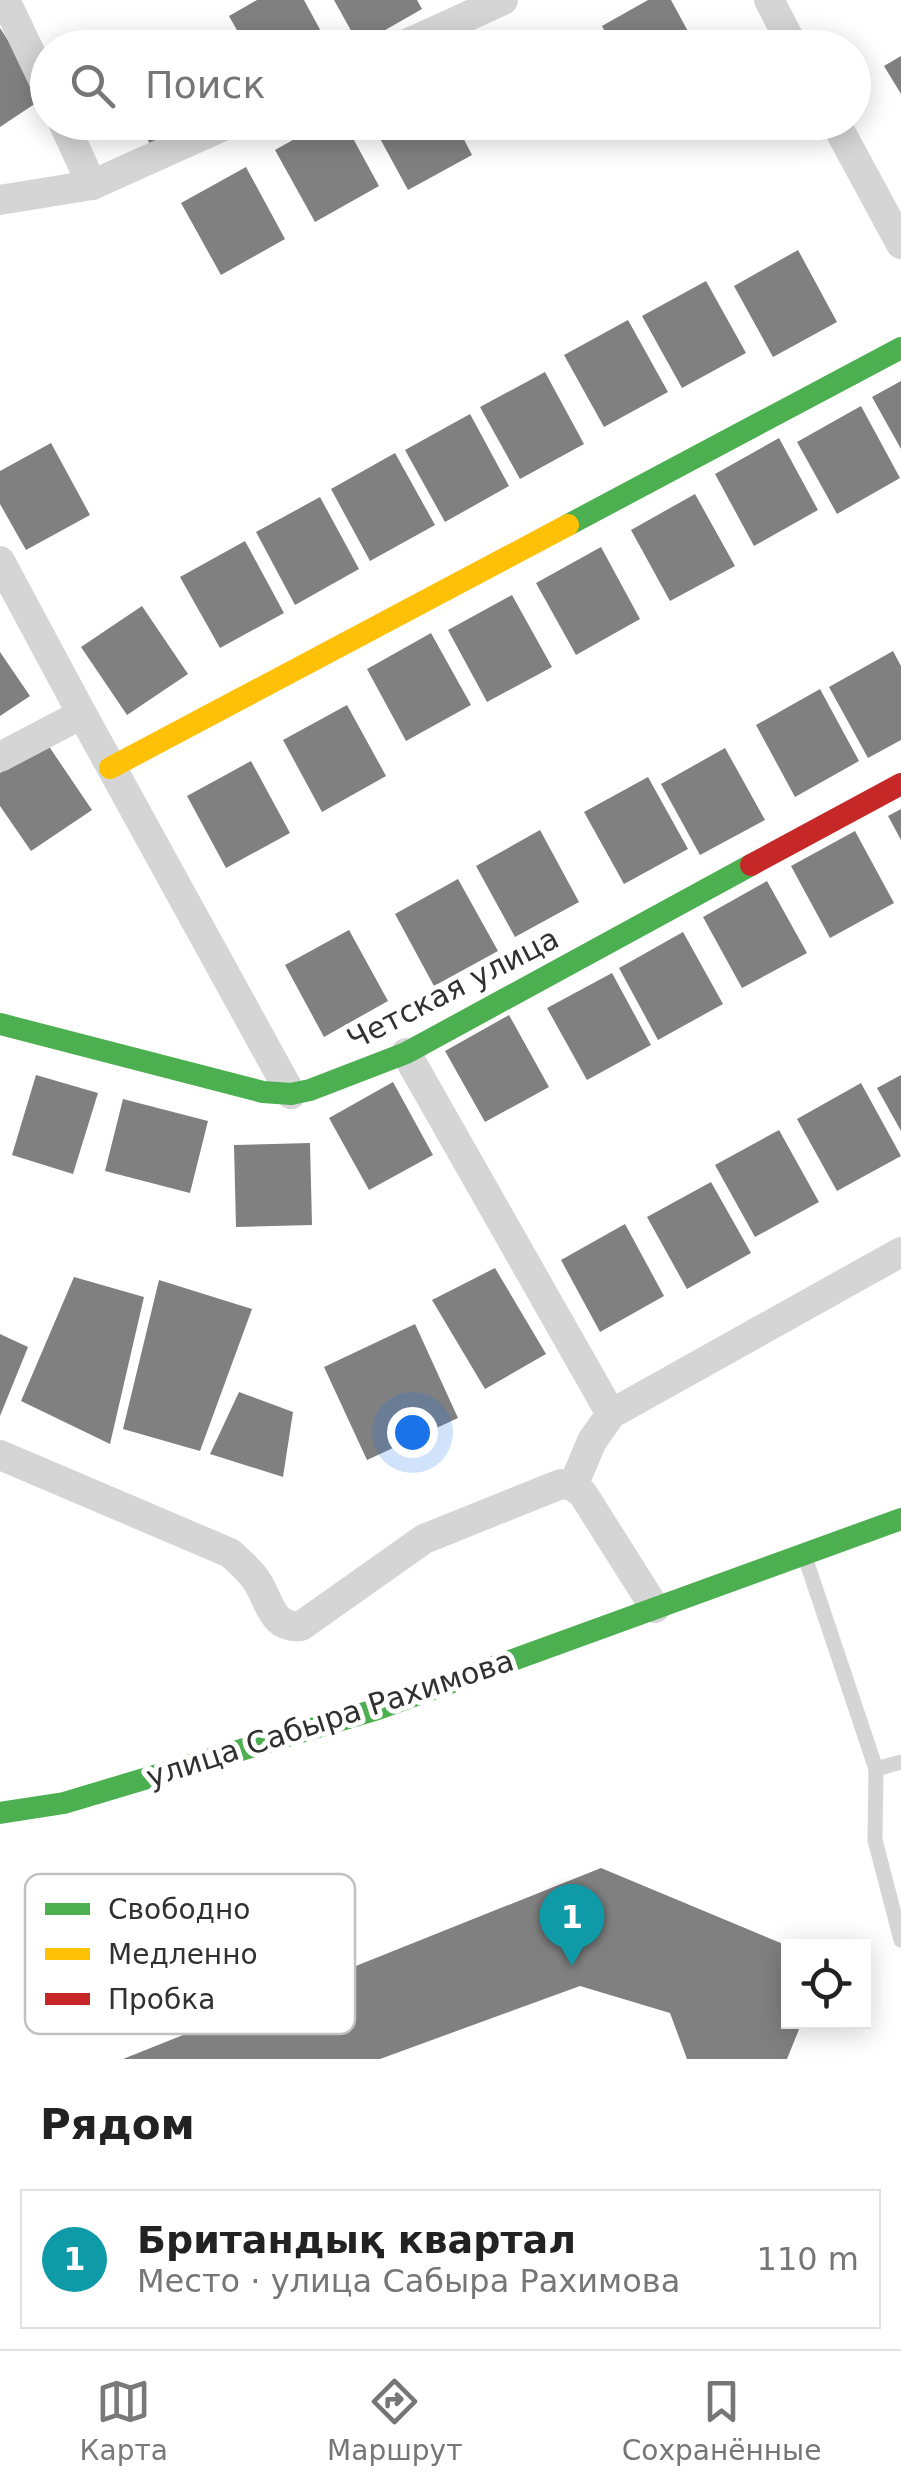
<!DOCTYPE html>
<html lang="ru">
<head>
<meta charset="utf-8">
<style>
  :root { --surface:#fff; --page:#f6f6f6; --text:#222; --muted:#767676; --line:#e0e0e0; --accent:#797979 }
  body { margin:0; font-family:"DejaVu Sans",sans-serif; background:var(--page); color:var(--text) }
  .controls { position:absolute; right:30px; bottom:30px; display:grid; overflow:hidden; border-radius:0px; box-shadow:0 5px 25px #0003 }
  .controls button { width:90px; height:90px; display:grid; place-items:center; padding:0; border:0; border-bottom:2px solid var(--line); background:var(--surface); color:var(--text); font:50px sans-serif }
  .you { position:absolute; left:412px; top:1432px; width:35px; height:35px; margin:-25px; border:8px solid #fff; border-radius:50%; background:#1a73e8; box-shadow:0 0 0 15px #1a73e833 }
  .badge { display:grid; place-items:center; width:65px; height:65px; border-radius:50%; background:var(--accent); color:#fff; font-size:32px; font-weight:700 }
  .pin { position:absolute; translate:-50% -82px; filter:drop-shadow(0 2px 5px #0008) }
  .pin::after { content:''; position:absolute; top:52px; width:35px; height:30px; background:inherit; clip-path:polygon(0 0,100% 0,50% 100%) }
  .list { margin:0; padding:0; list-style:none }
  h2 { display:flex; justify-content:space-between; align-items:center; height:130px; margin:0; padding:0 40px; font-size:42px }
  h2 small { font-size:32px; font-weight:400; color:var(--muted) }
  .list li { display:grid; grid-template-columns:65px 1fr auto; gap:30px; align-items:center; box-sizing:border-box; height:140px; margin:0 20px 20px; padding:0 20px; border:2px solid var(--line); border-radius:0px }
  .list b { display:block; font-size:38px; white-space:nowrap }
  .list p { margin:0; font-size:32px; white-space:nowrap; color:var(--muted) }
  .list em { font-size:32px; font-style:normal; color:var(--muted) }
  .icon { flex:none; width:55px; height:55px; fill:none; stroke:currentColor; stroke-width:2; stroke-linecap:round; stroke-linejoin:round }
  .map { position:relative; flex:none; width:901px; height:2059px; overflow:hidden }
  .search { position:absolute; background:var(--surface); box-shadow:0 5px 25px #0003; left:30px; right:30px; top:30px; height:110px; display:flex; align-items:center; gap:25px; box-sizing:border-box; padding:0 35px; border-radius:55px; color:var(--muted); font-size:38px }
  .sheet { height:290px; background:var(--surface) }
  nav { display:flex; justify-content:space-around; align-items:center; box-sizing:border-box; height:140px; border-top:2px solid var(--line); background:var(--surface); font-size:28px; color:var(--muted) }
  nav a { display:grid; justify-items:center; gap:5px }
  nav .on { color:var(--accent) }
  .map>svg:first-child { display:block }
  .building { fill:#808080 }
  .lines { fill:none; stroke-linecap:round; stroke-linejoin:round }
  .lane { stroke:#d5d5d5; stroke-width:15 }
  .street { stroke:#d5d5d5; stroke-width:30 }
  .fast { stroke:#4caf50; stroke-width:22 }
  .slow { stroke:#ffc107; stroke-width:22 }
  .jam { stroke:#c62828; stroke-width:22 }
  .labels { text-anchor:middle; stroke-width:10; stroke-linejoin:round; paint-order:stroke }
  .street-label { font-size:30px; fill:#313131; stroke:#fff }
  .key { fill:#fff; stroke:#c1c1c1; stroke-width:2.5 }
  .key-label { font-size:28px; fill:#313131 }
</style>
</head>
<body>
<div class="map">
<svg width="901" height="2059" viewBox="0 0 901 2059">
  <rect width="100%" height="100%" fill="#fff"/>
  <!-- building -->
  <g class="building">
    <path d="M257 0H304L330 48H247L229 16Z"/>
    <path d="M334 0H417L422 9 359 45Z"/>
    <path d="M648 0H671L697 48H613L602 26Z"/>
    <path d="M0 28 45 97 0 127Z"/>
    <path d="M562 31 571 48H533Z"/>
    <path d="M901 56V94L884 66Z"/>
    <path d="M138 122H198L152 148Z"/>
    <path d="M325 122H344L379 186 315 222 275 150Z"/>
    <path d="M371 122H455L472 155 408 190Z"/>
    <path d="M529 122H567L538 138Z"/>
    <path d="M246 167 285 239 221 275 181 203Z"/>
    <path d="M798 250 837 322 773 357 734 286Z"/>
    <path d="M706 281 746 353 682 388 642 316Z"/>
    <path d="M628 320 668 392 604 427 564 355Z"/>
    <path d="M545 372 584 444 520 479 480 407Z"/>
    <path d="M901 381V449L872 397Z"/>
    <path d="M861 406 900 478 837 514 797 442Z"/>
    <path d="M470 414 509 486 445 522 405 450Z"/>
    <path d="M779 438 818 510 754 546 715 474Z"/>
    <path d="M51 443 90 515 26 550 0 504V471Z"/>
    <path d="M395 453 435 525 370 561 331 489Z"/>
    <path d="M695 494 735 566 670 601 631 530Z"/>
    <path d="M320 497 359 569 295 605 256 532Z"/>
    <path d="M245 541 284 613 220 648 180 577Z"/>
    <path d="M601 547 640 619 576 655 536 583Z"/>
    <path d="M512 595 552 667 487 702 448 630Z"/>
    <path d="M142 606 188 674 127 715 81 647Z"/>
    <path d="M431 633 471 705 406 741 367 669Z"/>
    <path d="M893 651 901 666V740L868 758 829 687Z"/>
    <path d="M0 652 30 696 0 716Z"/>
    <path d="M820 689 859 761 795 797 756 725Z"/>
    <path d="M347 705 386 776 322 812 283 740Z"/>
    <path d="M46 742 92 810 31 851 0 806V773Z"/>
    <path d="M725 748 765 820 700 855 661 784Z"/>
    <path d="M251 761 290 833 226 868 187 796Z"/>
    <path d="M648 777 688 849 624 884 584 812Z"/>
    <path d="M901 809V840L888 816Z"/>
    <path d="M540 830 579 902 515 937 476 866Z"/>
    <path d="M855 831 894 903 830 938 791 866Z"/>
    <path d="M458 879 498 951 434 986 395 914Z"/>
    <path d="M767 881 807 953 742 988 703 917Z"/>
    <path d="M349 930 388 1001 324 1037 285 965Z"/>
    <path d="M683 932 723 1004 658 1040 619 968Z"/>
    <path d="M612 973 651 1045 587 1080 547 1008Z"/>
    <path d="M509 1015 549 1087 485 1122 445 1051Z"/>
    <path d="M36 1075 98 1093 73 1174 12 1155Z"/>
    <path d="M901 1075V1131L877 1088Z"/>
    <path d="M393 1082 433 1155 369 1190 329 1118Z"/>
    <path d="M861 1083 901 1156 837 1191 797 1119Z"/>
    <path d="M123 1099 208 1121 190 1193 105 1171Z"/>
    <path d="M779 1130 819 1202 755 1237 715 1165Z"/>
    <path d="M310 1143 312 1225 236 1227 234 1145Z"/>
    <path d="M711 1182 751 1253 687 1289 647 1217Z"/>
    <path d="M625 1224 664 1296 600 1332 561 1260Z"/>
    <path d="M495 1268 546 1354 485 1389 432 1300Z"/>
    <path d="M74 1277 144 1297 110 1444 21 1401Z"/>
    <path d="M159 1280 252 1309 200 1451 123 1429Z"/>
    <path d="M415 1324 458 1418 367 1460 324 1367Z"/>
    <path d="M0 1334 28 1347 0 1416Z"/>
    <path d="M239 1392 293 1412 283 1477 210 1454Z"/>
    <path d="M601 1868 788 1946V2022H802L787 2059H687L670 2013 580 1986 380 2059H123Z"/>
  </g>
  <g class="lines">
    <!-- lane -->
    <g class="lane">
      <path d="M804 1554 876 1769 901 1762"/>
      <path d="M876 1769 875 1840 901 1940"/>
    </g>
    <!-- street -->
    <g class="street">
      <path d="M5 0 48 90"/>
      <path d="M769 0 794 48"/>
      <path d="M398 48 503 0"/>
      <path d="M63 122 92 185"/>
      <path d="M835 122 901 244"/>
      <path d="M0 200 92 185 232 122"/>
      <path d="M0 561 82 714"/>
      <path d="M0 757 82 714 291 1094"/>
      <path d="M406 1053 611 1414"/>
      <path d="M0 1455 230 1553C238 1560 247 1568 254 1577 270 1597 269 1629 301 1626L424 1539 561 1484 573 1486 583 1494 655 1608"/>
      <path d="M573 1486 592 1441 611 1414 901 1252"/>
    </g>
    <!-- fast -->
    <g class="fast">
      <path d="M568 525 901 348"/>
      <path d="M0 1024 263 1092 291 1094 310 1090 406 1053 751 865"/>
      <path d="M0 1813 64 1803 378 1709 901 1519"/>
    </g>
    <!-- slow -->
    <path class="slow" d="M110 768 568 525"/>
    <!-- jam -->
    <path class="jam" d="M751 865 901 784"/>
  </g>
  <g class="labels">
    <!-- street labels -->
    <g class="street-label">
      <text transform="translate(453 989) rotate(-27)" y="10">Четская улица</text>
      <text transform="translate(330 1719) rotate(-18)" y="10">улица Сабыра Рахимова</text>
    </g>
  </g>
  <!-- legend -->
  <rect x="25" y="1874" width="330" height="160" rx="15" class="key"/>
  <rect x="45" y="1903" width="45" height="12" fill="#4caf50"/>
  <rect x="45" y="1948" width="45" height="12" fill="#ffc107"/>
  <rect x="45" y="1993" width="45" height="12" fill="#c62828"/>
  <g class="key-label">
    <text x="108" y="1919">Свободно</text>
    <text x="108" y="1964">Медленно</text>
    <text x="108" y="2009">Пробка</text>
  </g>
</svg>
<div class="controls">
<button><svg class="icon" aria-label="locate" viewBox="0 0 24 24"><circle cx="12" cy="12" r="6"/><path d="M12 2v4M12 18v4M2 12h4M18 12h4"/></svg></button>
</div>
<div class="you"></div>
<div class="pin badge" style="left:572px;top:1966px;background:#0f9aa8">1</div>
<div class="search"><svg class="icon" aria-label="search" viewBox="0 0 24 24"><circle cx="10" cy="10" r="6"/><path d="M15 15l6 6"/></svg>Поиск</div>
</div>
<section class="sheet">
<h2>Рядом<small></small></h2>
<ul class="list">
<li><span class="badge" style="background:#0f9aa8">1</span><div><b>Британдық квартал</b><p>Место · улица Сабыра Рахимова</p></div><em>110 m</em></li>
</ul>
</section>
<nav>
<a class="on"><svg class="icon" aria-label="map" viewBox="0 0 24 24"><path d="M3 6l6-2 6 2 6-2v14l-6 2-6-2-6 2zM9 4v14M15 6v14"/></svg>Карта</a>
<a><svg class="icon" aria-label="directions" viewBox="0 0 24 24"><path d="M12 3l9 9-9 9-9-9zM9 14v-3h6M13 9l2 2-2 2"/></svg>Маршрут</a>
<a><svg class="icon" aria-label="saved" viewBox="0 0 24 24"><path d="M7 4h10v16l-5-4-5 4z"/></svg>Сохранённые</a>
</nav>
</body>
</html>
